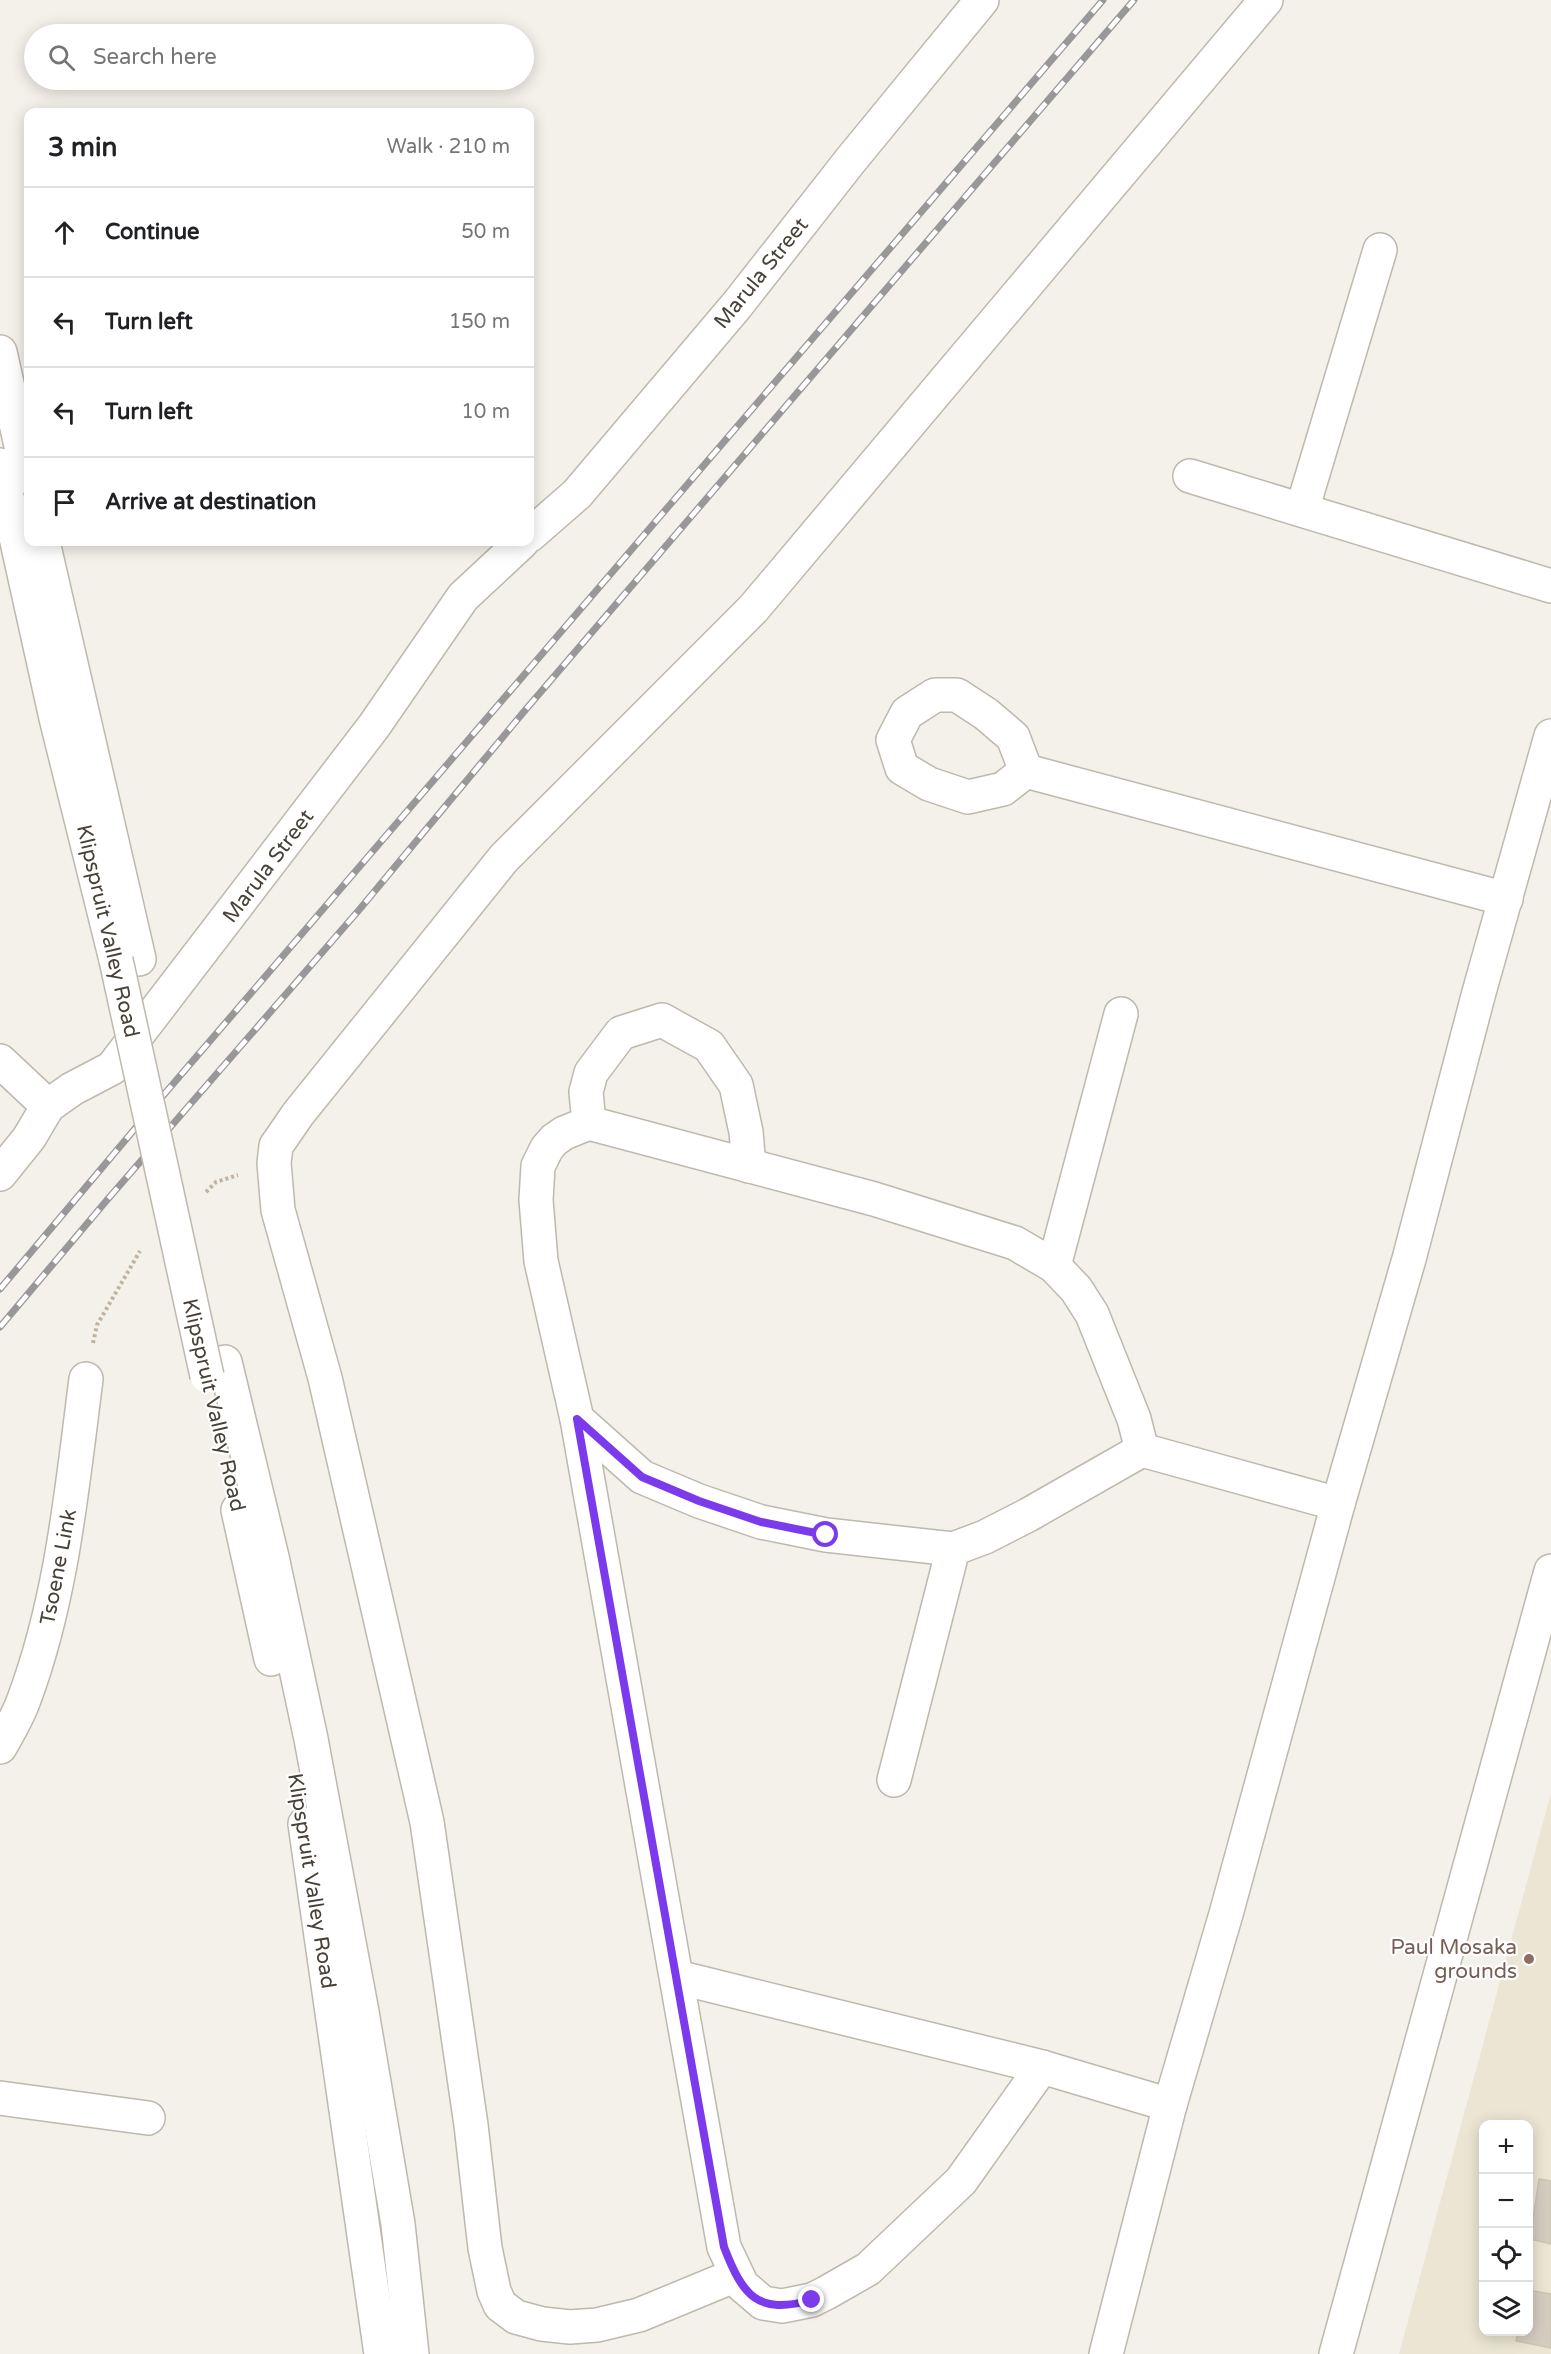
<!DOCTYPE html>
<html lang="en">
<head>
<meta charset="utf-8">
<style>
  :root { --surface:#fff; --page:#f6f6f6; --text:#202124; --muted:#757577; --line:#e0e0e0 }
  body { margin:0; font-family:"Varela Round",sans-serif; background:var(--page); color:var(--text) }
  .controls { position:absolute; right:18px; bottom:18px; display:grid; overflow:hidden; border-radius:12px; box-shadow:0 3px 15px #0003 }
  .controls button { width:54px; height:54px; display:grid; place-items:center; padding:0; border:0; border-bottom:2px solid var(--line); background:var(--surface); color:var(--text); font:30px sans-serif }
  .stop { position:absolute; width:18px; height:18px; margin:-14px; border:4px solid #7c3aed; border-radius:50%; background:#fff }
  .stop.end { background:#7c3aed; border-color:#fff; box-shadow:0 2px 6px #0008 }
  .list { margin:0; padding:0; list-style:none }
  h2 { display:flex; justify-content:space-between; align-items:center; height:78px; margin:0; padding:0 24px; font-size:26px }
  h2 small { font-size:20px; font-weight:400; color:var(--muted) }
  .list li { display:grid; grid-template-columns:39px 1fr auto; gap:18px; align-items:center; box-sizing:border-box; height:90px; padding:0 24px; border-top:2px solid var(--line) }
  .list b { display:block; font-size:22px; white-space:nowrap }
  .list em { font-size:20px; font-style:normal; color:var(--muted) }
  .icon { flex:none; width:33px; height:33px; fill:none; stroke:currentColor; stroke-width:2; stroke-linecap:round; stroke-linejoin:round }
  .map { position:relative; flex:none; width:1551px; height:2354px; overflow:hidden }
  .search { position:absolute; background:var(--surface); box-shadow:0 3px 15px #0003; left:24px; top:24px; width:510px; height:66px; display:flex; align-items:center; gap:15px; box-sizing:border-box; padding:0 21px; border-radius:33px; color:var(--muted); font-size:22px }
  .panel { position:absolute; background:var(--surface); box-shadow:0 3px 15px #0003; left:24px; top:108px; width:510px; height:438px; border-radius:12px }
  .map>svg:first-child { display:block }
  .education { fill:#ece5d4; fill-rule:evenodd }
  .building { fill:#d5ccc0; stroke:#cfc4b3; stroke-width:1.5 }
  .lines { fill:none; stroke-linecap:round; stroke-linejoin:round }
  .minor-casing { stroke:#bfb8ad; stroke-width:36 }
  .tertiary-casing { stroke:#bfb8ad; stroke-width:36 }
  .path { stroke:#c0b39f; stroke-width:4; stroke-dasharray:3 3; stroke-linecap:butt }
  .minor { stroke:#fff; stroke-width:33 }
  .tertiary { stroke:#fff; stroke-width:33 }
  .rail-casing { stroke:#989898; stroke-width:7 }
  .rail { stroke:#fff; stroke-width:4.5; stroke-dasharray:14; stroke-linecap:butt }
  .tertiary-bridge-casing { stroke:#bfb8ad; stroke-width:36; stroke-linecap:butt }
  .tertiary-bridge { stroke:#fff; stroke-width:33 }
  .route { stroke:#7c3aed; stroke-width:8 }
  .education-dot { fill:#8d6e63; stroke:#fff; stroke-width:2 }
  .labels { text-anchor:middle; stroke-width:4.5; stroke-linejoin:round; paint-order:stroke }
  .street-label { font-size:21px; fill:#474138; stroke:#fff }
  .education-label { font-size:21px; fill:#785e54; stroke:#fff; text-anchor:end }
</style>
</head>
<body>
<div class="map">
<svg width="1551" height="2354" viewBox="0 0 1551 2354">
  <rect width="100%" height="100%" fill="#f4f0ea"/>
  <!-- education -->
  <path class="education" d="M1551 1793V2354H1399ZM1484 2124H1528V2332H1484Z"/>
  <!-- building -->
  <g class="building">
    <path d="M1539 2179 1551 2181V2244L1530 2239Z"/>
    <path d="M1528 2290 1551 2294V2348L1516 2341 1518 2332H1528Z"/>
  </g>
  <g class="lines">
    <!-- minor casing -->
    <g class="minor-casing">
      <g id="minor">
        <path d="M1190 476 1551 586"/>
        <path d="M1302 510 1380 250"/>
        <path d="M530 535 577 494 737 305 850 161 982 0"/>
        <path d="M1026 771 1013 737 986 714 957 695H935L907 713 893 740 902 768 929 784 968 797 1003 789 1026 771 1506 899"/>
        <path d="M0 1061 48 1106"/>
        <path d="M589 1123 586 1092 591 1073 621 1033 662 1020 709 1046 736 1085 746 1132 749 1166"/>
        <path d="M0 1174 29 1138 48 1106 72 1089 112 1068 374 726 463 597 522 542"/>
        <path d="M1054 1266 1121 1014"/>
        <path d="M577 1419 724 2247 742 2285 763 2303 782 2306 812 2300 826 2293 868 2269 961 2181 1042 2067"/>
        <path d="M1142 1450 1134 1419 1092 1314 1076 1289 1054 1266 1015 1243 874 1199 589 1123 564 1133 554 1140 547 1148 538 1166 536 1200 541 1261 577 1419 642 1477 699 1501 761 1522 826 1535 953 1549 985 1537 1028 1515 1142 1450 1338 1504"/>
        <path d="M0 1747C8 1733 17 1718 23 1702 62 1599 72 1488 86 1379"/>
        <path d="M894 1780 953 1549"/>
        <path d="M677 1977 1042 2067 1170 2105"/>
        <path d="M0 2098 148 2118"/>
        <path d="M736 2275 639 2315 597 2325 570 2327 542 2324 516 2317 500 2305 494 2291 485 2248 471 2125 427 1822 325 1378 278 1210 274 1163 276 1146 298 1114 504 858 753 609 1266 0"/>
        <path d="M1106 2354 1170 2105 1226 1914 1338 1504 1409 1259 1478 996 1551 736"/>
        <path d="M1336 2354 1551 1571"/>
      </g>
    </g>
    <!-- tertiary casing -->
    <g class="tertiary-casing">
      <g id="tertiary">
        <path d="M0 352 28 477"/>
        <path d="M0 465 56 718 116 960"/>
        <path d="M43 542 139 959"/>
        <path d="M225 1362 272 1557 311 1739 362 2012 398 2224 412 2354"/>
        <path d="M238 1510 271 1659"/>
        <path d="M305 1824 381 2354"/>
      </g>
    </g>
    <!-- path -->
    <g class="path">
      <path d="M206 1192 216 1182 238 1175"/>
      <path d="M93 1343 97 1325 140 1251"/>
    </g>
    <!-- minor -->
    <use href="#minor" class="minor"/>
    <!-- tertiary -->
    <use href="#tertiary" class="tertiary"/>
    <!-- rail casing -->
    <g class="rail-casing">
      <g id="rail">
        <path d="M0 1289 149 1112 1103 0"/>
        <path d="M0 1327 107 1200 359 910 527 708 1134 0"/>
      </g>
    </g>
    <!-- rail -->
    <use href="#rail" class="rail"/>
    <!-- tertiary-bridge casing -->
    <g class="tertiary-bridge-casing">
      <path id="tertiary-bridge" d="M116 960 207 1376"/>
    </g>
    <!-- tertiary-bridge -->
    <use href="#tertiary-bridge" class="tertiary-bridge"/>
  </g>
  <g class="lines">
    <!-- route -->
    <path class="route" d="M812 2300C757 2315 743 2296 724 2247L577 1419 642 1477 699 1501 761 1522 826 1535"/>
  </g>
  <!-- markers -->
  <circle class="education-dot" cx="1529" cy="1959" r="6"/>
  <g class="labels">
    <!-- street labels -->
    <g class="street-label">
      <text transform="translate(761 273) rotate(-51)" y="7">Marula Street</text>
      <text transform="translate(268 866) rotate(-53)" y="7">Marula Street</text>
      <text transform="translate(108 931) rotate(77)" y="7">Klipspruit Valley Road</text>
      <text transform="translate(214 1405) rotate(77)" y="7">Klipspruit Valley Road</text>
      <text transform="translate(58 1567) rotate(-79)" y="7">Tsoene Link</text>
      <text transform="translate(312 1881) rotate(81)" y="7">Klipspruit Valley Road</text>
    </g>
    <!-- education labels -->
    <g class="education-label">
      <text x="1517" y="1954">Paul Mosaka<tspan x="1517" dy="24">grounds</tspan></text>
    </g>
  </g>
</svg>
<div class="controls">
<button>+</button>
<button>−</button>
<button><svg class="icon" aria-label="locate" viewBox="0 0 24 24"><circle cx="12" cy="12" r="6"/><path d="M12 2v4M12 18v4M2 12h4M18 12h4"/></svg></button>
<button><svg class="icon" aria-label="layers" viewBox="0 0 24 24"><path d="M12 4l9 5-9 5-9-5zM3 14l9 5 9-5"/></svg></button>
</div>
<div class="stop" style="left:826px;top:1535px"></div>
<div class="stop end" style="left:812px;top:2300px"></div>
<div class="search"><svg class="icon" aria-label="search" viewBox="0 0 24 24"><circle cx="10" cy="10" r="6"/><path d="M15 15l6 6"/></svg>Search here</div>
<section class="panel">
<h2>3 min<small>Walk · 210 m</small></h2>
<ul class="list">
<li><svg class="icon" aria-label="ahead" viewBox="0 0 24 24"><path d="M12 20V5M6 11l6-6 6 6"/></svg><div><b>Continue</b></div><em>50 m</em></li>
<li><svg class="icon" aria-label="left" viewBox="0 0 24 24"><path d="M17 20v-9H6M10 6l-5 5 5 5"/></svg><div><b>Turn left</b></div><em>150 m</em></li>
<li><svg class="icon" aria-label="left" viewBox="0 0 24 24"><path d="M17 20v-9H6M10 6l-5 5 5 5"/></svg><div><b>Turn left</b></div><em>10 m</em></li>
<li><svg class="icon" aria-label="arrive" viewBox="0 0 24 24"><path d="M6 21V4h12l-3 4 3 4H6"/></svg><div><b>Arrive at destination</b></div></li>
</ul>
</section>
</div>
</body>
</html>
